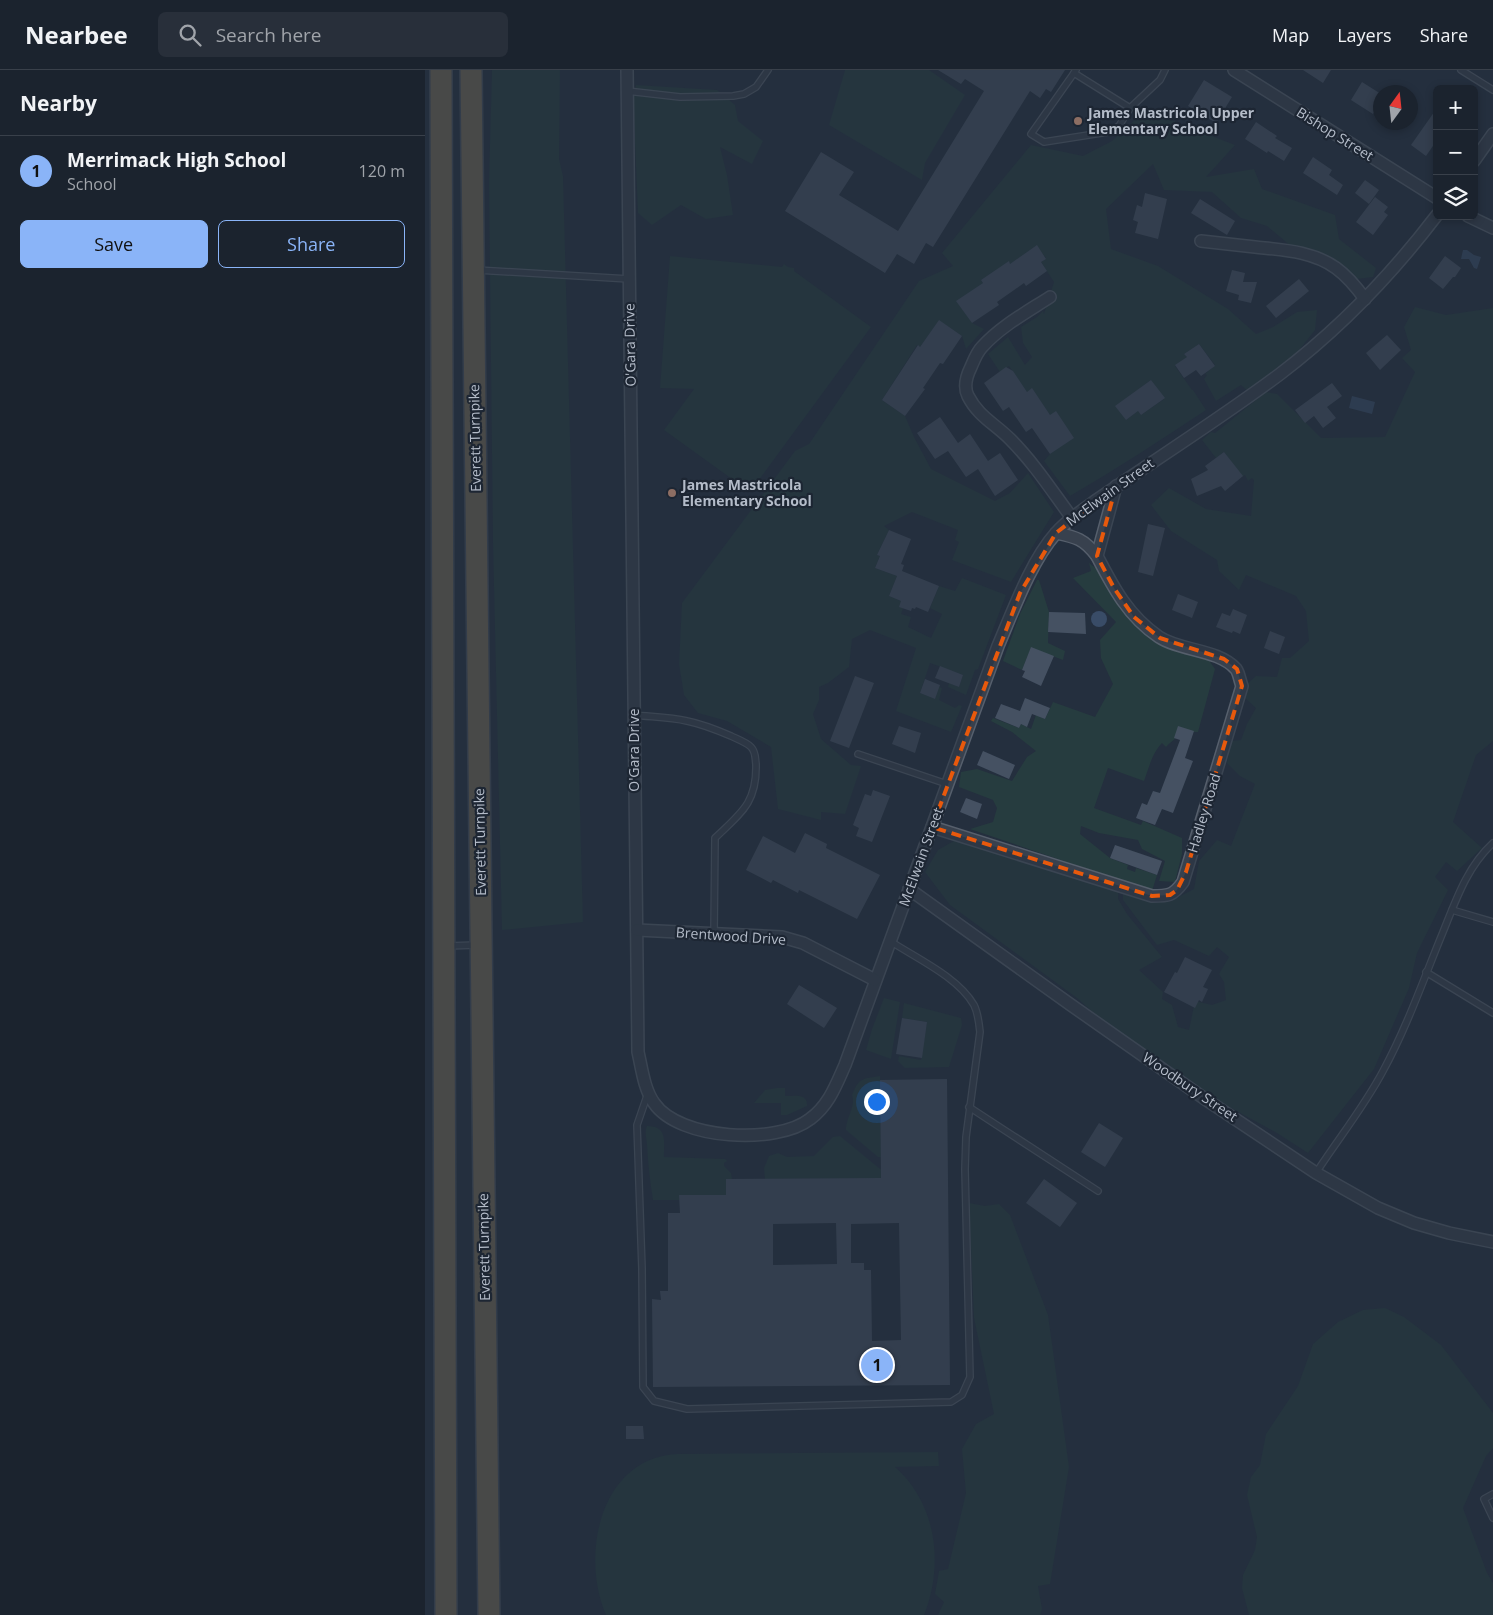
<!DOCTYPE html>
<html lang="en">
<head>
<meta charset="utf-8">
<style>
  :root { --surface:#1b232e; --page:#282f3a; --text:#f1f3f6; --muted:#a0a4aa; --line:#39404a; --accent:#8ab4f8 }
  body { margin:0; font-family:"Open Sans",sans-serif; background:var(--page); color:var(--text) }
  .controls { position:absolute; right:15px; top:15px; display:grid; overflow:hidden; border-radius:8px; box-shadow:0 2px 8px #0003 }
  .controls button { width:45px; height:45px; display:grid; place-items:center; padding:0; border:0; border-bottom:1px solid var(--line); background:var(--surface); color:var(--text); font:25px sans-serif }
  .compass { position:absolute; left:948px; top:15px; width:45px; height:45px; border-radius:50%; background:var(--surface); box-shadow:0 2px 8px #0003; rotate:15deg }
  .you { position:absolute; left:451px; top:1031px; width:18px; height:18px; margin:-12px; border:4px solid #fff; border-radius:50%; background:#1a73e8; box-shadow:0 0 0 8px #1a73e833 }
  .badge { display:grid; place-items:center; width:32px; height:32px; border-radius:50%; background:var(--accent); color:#111; font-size:16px; font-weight:700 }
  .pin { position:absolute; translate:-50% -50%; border:2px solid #fff; box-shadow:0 1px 5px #0006 }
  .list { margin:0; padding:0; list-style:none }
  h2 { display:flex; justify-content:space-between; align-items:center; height:65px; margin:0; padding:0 20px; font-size:21px }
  h2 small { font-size:16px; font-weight:400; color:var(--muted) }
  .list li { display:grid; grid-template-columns:32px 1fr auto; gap:15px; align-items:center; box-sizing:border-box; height:70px; padding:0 20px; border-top:1px solid var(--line) }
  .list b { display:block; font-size:19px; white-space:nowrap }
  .list p { margin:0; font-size:16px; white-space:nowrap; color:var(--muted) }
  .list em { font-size:16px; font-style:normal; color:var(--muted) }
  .actions { display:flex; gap:10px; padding:15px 20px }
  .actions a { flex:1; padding:11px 0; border:1px solid var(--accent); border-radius:8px; text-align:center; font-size:18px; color:var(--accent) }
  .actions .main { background:var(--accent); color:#111 }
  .icon { flex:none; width:28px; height:28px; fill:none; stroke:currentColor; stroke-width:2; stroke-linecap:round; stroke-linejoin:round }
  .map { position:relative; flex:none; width:1068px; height:1545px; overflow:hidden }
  header { display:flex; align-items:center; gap:30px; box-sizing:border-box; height:70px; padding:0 25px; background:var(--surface); border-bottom:1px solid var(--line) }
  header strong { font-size:24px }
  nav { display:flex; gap:28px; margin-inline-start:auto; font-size:18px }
  .search { width:350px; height:45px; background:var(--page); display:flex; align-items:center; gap:12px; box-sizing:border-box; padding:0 18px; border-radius:8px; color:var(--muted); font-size:19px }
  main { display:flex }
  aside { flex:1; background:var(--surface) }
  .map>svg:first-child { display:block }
  .green { fill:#263c3f; fill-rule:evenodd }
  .water { fill:#394c67 }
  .building { fill:#455162; fill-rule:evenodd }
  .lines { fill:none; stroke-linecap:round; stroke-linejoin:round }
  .lane-casing { stroke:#565f6c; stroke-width:8 }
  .street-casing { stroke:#565f6c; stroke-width:14 }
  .highway-casing { stroke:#434c59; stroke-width:24 }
  .lane { stroke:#38414e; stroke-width:5.5 }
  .street { stroke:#38414e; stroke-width:11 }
  .highway { stroke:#746855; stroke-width:21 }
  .marked { fill:none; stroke:#e8590c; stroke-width:4; stroke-dasharray:10 6; stroke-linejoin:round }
  .education-dot { fill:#8d6e63; stroke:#1d2633; stroke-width:2 }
  .labels { text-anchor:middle; stroke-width:4.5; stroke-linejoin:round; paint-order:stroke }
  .poi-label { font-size:14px; font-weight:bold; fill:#b4bcc9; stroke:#1d2633; text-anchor:start }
  .street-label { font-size:14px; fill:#b4bcc9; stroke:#1d2633 }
</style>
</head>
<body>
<header>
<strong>Nearbee</strong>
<div class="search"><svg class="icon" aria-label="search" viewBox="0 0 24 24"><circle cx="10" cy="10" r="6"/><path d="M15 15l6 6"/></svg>Search here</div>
<nav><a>Map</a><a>Layers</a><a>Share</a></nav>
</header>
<main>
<aside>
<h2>Nearby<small></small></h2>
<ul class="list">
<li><span class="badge">1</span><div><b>Merrimack High School</b><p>School</p></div><em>120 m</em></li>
</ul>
<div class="actions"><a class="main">Save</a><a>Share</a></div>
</aside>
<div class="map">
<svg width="1068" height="1545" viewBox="0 0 1068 1545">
  <rect width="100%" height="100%" fill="#242f3e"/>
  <!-- green -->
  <g class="green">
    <path d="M67 0H135L134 89 138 106 158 852 77 860 68 473 64 112Z"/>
    <path d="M420 0H504L540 25 500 93 497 110 404 55Z"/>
    <path d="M211 15 292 20 310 35 313 51 338 71 327 94 295 77 302 105 308 145 281 149 256 135 227 155 213 143 208 27Z"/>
    <path d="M715 45 738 47 810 75 781 107 829 99 837 119 910 145 914 169 951 198 948 207 924 210 873 182 842 156 816 148 787 122 739 120 728 94 681 139 686 179 733 196 803 239 831 264 848 257 872 242 892 240 890 260 856 303 826 324 816 315 791 331 779 309 782 305 780 304 790 295 774 274 759 284 762 287 750 296 767 320H768L781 340C736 370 691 399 645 426L619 391 625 384 648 368 625 345 607 319 602 322 584 296 575 302 563 284 583 267 600 295 607 287 598 273 596 257 612 247 618 241 619 244 629 212 616 192 621 188 611 176 585 194 584 192 556 210 558 213 532 231 547 253 559 259 541 279 537 266 514 251 495 277 492 275 457 330 480 346 489 367 506 399 570 431 585 423 603 403 629 442 586 512 527 490 534 472 530 470 533 460 487 442 459 456 464 460 452 485 455 486 450 498 472 506 464 526 476 531 478 538 476 544 486 547 483 557 506 568 517 544 505 538 514 516 530 521 537 508 581 525 553 599 550 600 541 625 523 617 524 613 534 617 538 605 505 593 495 623 510 629 514 617 517 618 514 630 530 638 534 635 537 636 526 662 471 641 491 578 445 560 427 569 424 597 403 613 394 617V630L388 644 396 669 426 695 436 696 420 744 396 742V750L353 739 346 677 302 651 273 643 259 625 254 594 257 533 370 381 384 374 494 211 528 196 517 183 606 75 658 86 687 71ZM726 310 739 329 716 345 713 341 701 350 691 336Z"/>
    <path d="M245 186 357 197 359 194 363 197 369 198V201L446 257 325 422 239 360 269 319 235 318Z"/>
    <path d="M990 237 1021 245 1068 238V671L1051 685 1028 752 1057 778 1032 801 1021 792 1010 807 1023 820 992 883 984 918 949 999 883 1083 852 1063 782 1025 670 944 652 928 525 835 500 802 513 780 536 767 694 815 693 829 702 844 737 887 714 900 738 922 737 929 747 935 753 957 764 960 770 931 787 935 801 930 799 912 794 904 804 887 792 877 784 886 749 870 732 875 698 830V823L744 832 769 819 774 791 792 770 806 776 830 714 815 706 802 693 806 671 816 670 822 654 831 638 820 628 823 613 831 606 852 607 857 588H865L884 571 881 541 871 526 821 505 814 520 794 501 792 490 746 461 726 435 744 418 781 439 826 446 829 410 827 408 823 411 820 405 817 407 799 382 791 388 777 370 786 362 790 363 841 322 852 324 896 368 960 367 990 302 977 288 986 280 979 257Z"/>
    <path d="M664 493 677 503 688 529 707 550 783 589 790 599 773 662C760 661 749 668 741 677L737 673C727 683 724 698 719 711L683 698 669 738 716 755 718 751 757 768V784L750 812 734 811 740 791 717 779 713 770 674 763 656 756 655 764 685 788 703 795 702 799 710 802 711 798 732 805 727 821 545 759 568 752 572 738 568 730 534 717 536 702 552 699 587 711 602 687 611 681 587 662 566 651 568 648 594 658 596 654 606 659 611 645 620 649 628 632 670 647 688 614 676 588 675 570 691 552 648 508 666 501Z"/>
    <path d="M612 510H614L624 542 623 573 640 581 638 590 606 578 597 600 578 591 579 588 595 544Z"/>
    <path d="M459 928 475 932 466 989 441 980 447 959Z"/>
    <path d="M479 933 536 948 537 955 524 997 480 998 473 991 474 986 496 990 502 952 477 948Z"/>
    <path d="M455 1006 456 1087H453L421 1060C421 1047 431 1037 427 1025 434 1007 438 1009 455 1006Z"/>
    <path d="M352 1018H360V1026C369 1026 383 1023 382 1036L362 1045H356V1033H329L340 1020Z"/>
    <path d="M222 1056C243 1056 239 1072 239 1087L300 1089 302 1091 299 1093V1096L306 1103 307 1109 301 1125H255L254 1130H228C225 1112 223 1094 222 1075 222 1069 219 1063 222 1056Z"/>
    <path d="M415 1066 460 1103 473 1108 340 1109 339 1098 344 1086 353 1083 362 1087 389 1086 408 1067Z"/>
    <path d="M544 1133 560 1136 574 1134 585 1145 623 1245 644 1397 625 1514 613 1516 617 1539 615 1545H513L519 1532 510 1524 514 1501 523 1499 541 1423 537 1379 551 1354 569 1344 549 1248Z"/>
    <path d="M960 1238 979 1247 1016 1275 1068 1343V1378L1061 1386 1038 1438 1062 1503 1068 1513V1545H824L817 1518 818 1505 830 1480 832 1467 822 1425 826 1407 835 1395 841 1364 873 1316 888 1274 913 1252 938 1240Z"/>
    <path d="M513 1382 514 1396 470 1397C512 1434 519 1495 499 1545H181C155 1485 175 1388 252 1384Z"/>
  </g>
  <!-- water -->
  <g class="water">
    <path d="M1038 180H1042L1049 185 1056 187 1052 199 1049 198 1044 189H1036Z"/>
    <path d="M927 326 950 332 947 344 924 338Z"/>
    <circle cx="674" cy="549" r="8"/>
  </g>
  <!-- building -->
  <g class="building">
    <path d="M513 0H640L626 22 621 19 615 28 605 21 508 177 501 173 489 194 472 184 460 203 360 141 396 82 429 102 414 125 473 161 559 21 540 9 536 14Z"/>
    <path d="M878 0H906L898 13Z"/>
    <path d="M779 10 807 27 791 53 763 36Z"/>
    <path d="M937 12 956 24V42L951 39 948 44 926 30Z"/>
    <path d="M1012 38V70L1001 86 986 75Z"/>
    <path d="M831 52 852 66 850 68 867 78 859 91 843 81 842 83 820 69Z"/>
    <path d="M888 87 907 100 904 105 918 115 912 125 878 103Z"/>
    <path d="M940 110 954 120 944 134 930 123Z"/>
    <path d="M720 123 742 129 733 169 710 163 713 152 708 150 712 135 717 137Z"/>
    <path d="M950 127 963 137 959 142 963 145 948 165 931 152Z"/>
    <path d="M775 129 810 151 802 165 766 143Z"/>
    <path d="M612 175 621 189 616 192 622 201 601 216 599 213 572 232 574 235 547 253 531 231 558 213 556 210 584 191 585 194Z"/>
    <path d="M1020 186 1036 198 1030 207H1028L1018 219 1004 208Z"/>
    <path d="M807 200 820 203 818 212H832L826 233 813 230 814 225 801 221Z"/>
    <path d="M874 209 884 221 851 248 841 236Z"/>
    <path d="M514 250 537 266 518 294 515 293 498 318 500 319 480 346 457 330 493 275 495 277Z"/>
    <path d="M962 265 976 280 955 300 941 283Z"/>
    <path d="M774 274 790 296 776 306 771 300 759 308 750 295 762 287 759 284Z"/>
    <path d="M581 297 588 301 602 322 607 318 625 345 631 341 649 368 625 384 607 358 601 362 584 337 578 341 559 313Z"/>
    <path d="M726 310 740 328 716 345 713 341 701 350 690 336Z"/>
    <path d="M907 313 917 326 902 337 911 348 898 358 889 346 880 353 870 340Z"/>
    <path d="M515 347 533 373 545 364 563 391 575 383 593 410 570 426 553 399 541 407 523 381 510 389 492 363Z"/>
    <path d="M799 382 818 406 800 421 796 416 772 426 766 409 783 400 780 396Z"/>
    <path d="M723 454 740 458 728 506 713 502Z"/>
    <path d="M464 460 486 469 476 494 479 495 477 501 514 516 503 542 491 537 490 539 487 538 486 541 474 537 476 531 464 526 472 506 450 498 455 486 452 485Z"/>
    <path d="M753 524 773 532 767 548 747 540Z"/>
    <path d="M808 539 822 545 815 564 808 561 807 563 791 557 797 543 805 546Z"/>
    <path d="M624 542 660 543 661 564 623 562Z"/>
    <path d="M845 561 860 567 854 584 839 578Z"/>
    <path d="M606 577 629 586 616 616 597 607 600 601 597 600Z"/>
    <path d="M515 596 538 605 534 617 510 608Z"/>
    <path d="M430 606 449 613 424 678 405 671Z"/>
    <path d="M500 609 515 615 510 629 495 623Z"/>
    <path d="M600 628 625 638 620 649 607 644 602 657 596 654 594 658 570 648 576 634 595 641Z"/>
    <path d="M474 656 496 663 490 683 467 674Z"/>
    <path d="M753 656 769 661 760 688 768 691 748 743 737 739 730 755 711 748 717 733 722 735 728 721 735 723 755 670 749 668Z"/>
    <path d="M558 681 590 695 584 709 552 695Z"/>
    <path d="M448 720 465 726 447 772 431 766 434 758 428 755 440 724 446 726Z"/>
    <path d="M541 728 557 734 552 749 535 742Z"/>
    <path d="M380 763 402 774 401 778 455 805 432 849 374 820 373 823 348 810 346 813 321 800 338 766 370 783Z"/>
    <path d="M690 775 737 791 732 805 685 788Z"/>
    <path d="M760 887 787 900 778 917 783 919 777 932 774 930 770 938 739 922 750 902 752 903Z"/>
    <path d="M374 915 412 938 399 958 362 934Z"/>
    <path d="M477 948 502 952 497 988 471 984Z"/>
    <path d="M522 1009 525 1315 228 1317 227 1229 236 1230 235 1221H243V1143H255L254 1125H301V1109L456 1108 455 1010ZM411 1153 412 1194 348 1195V1154ZM474 1153 476 1270 447 1271 446 1200H439V1193H426V1154Z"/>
    <path d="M674 1053 698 1068 680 1097 656 1082Z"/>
    <path d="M619 1109 652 1133 635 1157 601 1133Z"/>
    <path d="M201 1356H218L219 1369H201Z"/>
  </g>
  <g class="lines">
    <!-- lane casing -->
    <g class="lane-casing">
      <g id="lane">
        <path d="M651 0 649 3 705 38 735 10 740 0"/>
        <path d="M1036 0 1068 20"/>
        <path d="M649 3 606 64 619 72 683 62 694 56 705 38"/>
        <path d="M202 21 255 27 308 26 319 24 331 17 343 0"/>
        <path d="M52 200 204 209"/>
        <path d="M209 645C227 647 245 647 262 651 277 654 292 660 306 666 312 669 321 672 326 677 331 682 330 688 331 694 332 733 316 743 290 768L289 863"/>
        <path d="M433 684 522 714"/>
        <path d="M1027 840 1068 852"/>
        <path d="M23 876 51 875"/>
        <path d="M1001 902 1068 943"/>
        <path d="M223 1023 212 1055 217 1199 218 1317 229 1331 262 1339 526 1332 537 1325 545 1307 540 1099 541 1067 555 962C554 952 553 943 549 935 533 907 491 888 465 871"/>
        <path d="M544 1037 673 1121"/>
        <path d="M891 1103C913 1069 939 1037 958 1001 982 957 999 908 1018 862 1031 830 1042 797 1068 773"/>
        <path d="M1068 1424 1059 1429 1068 1448"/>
      </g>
    </g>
    <!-- street casing -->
    <g class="street-casing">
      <g id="street">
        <path d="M202 0 213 982C217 999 219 1019 229 1033 254 1070 352 1075 385 1049 404 1035 411 1015 420 995L573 576C588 541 606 491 631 463 642 450 657 441 670 431 731 389 795 349 855 304 914 259 967 204 1012 145"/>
        <path d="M809 0 1012 128"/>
        <path d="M1049 91 1068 64"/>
        <path d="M1043 146 1068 158"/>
        <path d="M776 171C794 173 812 175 830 177 858 180 887 181 911 198 922 206 932 218 940 229"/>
        <path d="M625 227C602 242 576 256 557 277 552 282 549 290 546 297 542 305 538 316 543 326 553 346 570 354 585 369 609 393 627 421 647 448"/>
        <path d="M631 463C651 467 659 469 672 486"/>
        <path d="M507 757 727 826C743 826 748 826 758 812L817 616C815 611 814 603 811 599 793 579 755 581 734 567 703 546 688 517 672 486L691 416"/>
        <path d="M484 819 646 935 780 1029 891 1103 953 1138 989 1153 1024 1163 1068 1172"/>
        <path d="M212 860 357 867 378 873 450 910"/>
      </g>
    </g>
    <!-- highway casing -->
    <g class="highway-casing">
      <g id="highway">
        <path d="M16 0 21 1545"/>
        <path d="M46 0 64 1545"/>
      </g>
    </g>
    <!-- lane -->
    <use href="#lane" class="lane"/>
    <!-- street -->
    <use href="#street" class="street"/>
    <!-- highway -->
    <use href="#highway" class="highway"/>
  </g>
  <!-- marked area -->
  <path d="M0 0H1068V1545H0ZM691 416 672 486 689 518 709 547 735 568 799 589 812 599 817 616 761 802 752 820 745 825 727 826 507 757 595 523 631 463Z" fill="#242f3e" fill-opacity=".55" fill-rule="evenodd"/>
  <path class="marked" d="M691 416 672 486 689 518 709 547 735 568 799 589 812 599 817 616 761 802 752 820 745 825 727 826 507 757 595 523 631 463Z"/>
  <!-- markers -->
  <g class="education-dot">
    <circle cx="653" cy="51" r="5"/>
    <circle cx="247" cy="423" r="5"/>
  </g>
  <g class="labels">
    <!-- poi labels -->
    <g class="poi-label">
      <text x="663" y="48">James Mastricola Upper<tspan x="663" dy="16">Elementary School</tspan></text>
      <text x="257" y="420">James Mastricola<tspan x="257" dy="16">Elementary School</tspan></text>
    </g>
    <!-- street labels -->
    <g class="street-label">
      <text transform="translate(910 64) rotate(32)" y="5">Bishop Street</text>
      <text transform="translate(205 275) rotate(-91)" y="5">O'Gara Drive</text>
      <text transform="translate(50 368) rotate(-91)" y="5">Everett Turnpike</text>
      <text transform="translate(685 422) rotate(-36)" y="5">McElwain Street</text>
      <text transform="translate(209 680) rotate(-90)" y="5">O'Gara Drive</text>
      <text transform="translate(779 743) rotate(-73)" y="5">Hadley Road</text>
      <text transform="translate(55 772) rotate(-91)" y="5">Everett Turnpike</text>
      <text transform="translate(496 787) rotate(-70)" y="5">McElwain Street</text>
      <text transform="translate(306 866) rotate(4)" y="5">Brentwood Drive</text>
      <text transform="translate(765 1017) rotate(34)" y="5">Woodbury Street</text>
      <text transform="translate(59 1177) rotate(-91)" y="5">Everett Turnpike</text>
    </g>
  </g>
</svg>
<div class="controls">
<button>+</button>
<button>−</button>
<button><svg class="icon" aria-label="layers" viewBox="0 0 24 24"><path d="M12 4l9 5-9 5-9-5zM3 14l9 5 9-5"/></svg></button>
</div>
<svg class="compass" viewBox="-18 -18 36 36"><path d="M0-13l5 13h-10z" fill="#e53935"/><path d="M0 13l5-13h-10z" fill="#a0a4aa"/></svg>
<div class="you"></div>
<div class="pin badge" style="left:452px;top:1295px">1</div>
</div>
</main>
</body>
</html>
